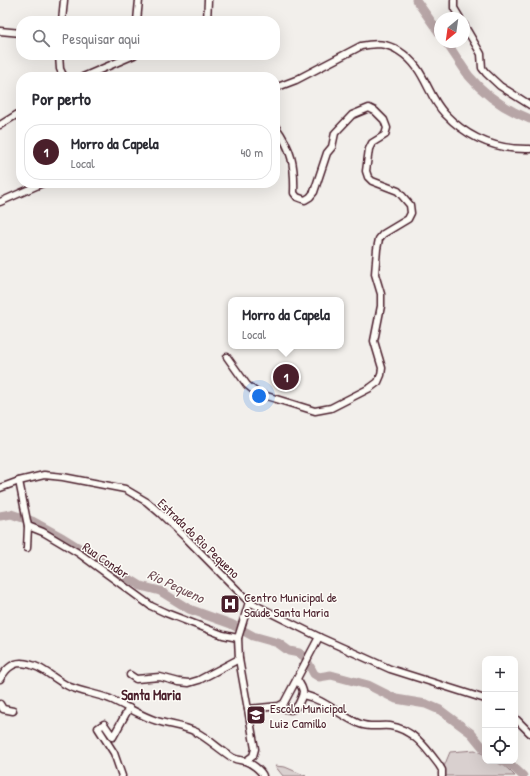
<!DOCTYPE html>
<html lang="pt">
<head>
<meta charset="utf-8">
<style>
  :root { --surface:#fff; --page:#f7f7f7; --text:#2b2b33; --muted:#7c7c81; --line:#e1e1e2; --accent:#4a1f2b }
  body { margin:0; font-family:"Patrick Hand",sans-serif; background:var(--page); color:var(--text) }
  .controls { position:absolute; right:12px; bottom:12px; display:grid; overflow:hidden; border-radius:8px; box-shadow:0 4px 16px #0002 }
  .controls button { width:36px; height:36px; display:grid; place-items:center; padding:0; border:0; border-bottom:1px solid var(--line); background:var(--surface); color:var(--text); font:20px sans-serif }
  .compass { position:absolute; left:434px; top:12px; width:36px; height:36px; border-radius:50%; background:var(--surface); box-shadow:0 4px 16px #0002; rotate:209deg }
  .you { position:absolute; left:259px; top:396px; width:14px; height:14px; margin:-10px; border:3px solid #fff; border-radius:50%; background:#1a73e8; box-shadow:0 0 0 6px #1a73e833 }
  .badge { display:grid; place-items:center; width:26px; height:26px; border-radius:50%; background:var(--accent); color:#fff; font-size:13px; font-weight:700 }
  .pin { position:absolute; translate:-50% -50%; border:2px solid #fff; box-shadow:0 1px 4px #0006 }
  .popup { position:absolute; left:228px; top:297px; width:116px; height:52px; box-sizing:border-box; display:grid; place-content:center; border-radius:8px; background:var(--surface); filter:drop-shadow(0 1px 3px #0005); font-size:13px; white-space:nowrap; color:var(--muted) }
  .popup b { font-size:15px; color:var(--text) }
  .popup::after { content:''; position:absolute; left:50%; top:100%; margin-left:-8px; border:8px solid transparent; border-top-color:var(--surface) }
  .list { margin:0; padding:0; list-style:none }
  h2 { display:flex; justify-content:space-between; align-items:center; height:52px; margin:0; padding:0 16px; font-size:17px }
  h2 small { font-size:13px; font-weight:400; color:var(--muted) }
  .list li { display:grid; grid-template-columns:26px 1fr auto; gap:12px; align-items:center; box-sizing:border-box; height:56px; margin:0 8px 8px; padding:0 8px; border:1px solid var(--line); border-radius:16px }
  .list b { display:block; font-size:15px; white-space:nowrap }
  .list p { margin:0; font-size:13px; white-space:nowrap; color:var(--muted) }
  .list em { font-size:13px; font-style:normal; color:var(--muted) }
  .icon { flex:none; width:22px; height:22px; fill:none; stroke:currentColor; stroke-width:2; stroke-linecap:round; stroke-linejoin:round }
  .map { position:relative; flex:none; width:530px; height:776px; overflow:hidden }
  .search { position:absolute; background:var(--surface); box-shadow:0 4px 16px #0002; left:16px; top:16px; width:264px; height:44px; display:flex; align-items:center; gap:10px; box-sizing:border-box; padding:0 14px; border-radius:16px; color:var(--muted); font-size:15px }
  .panel { position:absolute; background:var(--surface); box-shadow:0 4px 16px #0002; left:16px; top:72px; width:264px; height:116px; border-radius:16px }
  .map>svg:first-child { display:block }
  .green { fill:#d9d0cf; stroke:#92787d }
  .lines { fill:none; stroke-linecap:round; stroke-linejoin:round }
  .river { stroke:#b7a5a6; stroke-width:9 }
  .minor-casing { stroke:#4a1f2b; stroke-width:9 }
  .minor { stroke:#fdfcf7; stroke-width:6 }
  .labels { text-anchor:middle; stroke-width:3; stroke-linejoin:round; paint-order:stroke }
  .street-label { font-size:13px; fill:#4a1f2b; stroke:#fdfcf7 }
  .poi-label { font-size:13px; fill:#4a1f2b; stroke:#fdfcf7; text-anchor:start }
  .water-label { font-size:14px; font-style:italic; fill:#704e56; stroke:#fdfcf7 }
  .neighbourhood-label { font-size:14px; font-weight:bold; fill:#4a1f2b; stroke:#fdfcf7 }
</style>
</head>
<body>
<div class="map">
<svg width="530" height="776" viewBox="0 0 530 776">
  <rect width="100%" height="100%" fill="#f2efeb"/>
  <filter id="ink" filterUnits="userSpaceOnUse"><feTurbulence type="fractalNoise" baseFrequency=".025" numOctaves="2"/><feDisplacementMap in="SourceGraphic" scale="8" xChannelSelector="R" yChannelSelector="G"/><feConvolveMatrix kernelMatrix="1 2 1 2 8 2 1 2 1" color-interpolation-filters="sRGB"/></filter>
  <g filter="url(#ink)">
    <!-- green -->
    <g class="green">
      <path d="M475 750 485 755V761C501 761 504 765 515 776H440L450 752Z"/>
      <path d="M275 766 285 767 306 776H283Z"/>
    </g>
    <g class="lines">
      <!-- river -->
      <g class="river">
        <path d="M416 0 440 34"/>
        <path d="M446 42C454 53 461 65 469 76 485 95 507 110 530 119"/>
        <path d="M0 516 11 514 32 521 63 538 141 586 160 591 189 609 231 624 253 636 278 643 289 651 299 653 305 657 314 674 319 677 331 675 368 685 396 699 426 704 440 710 471 733 485 750"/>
        <path d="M502 761 510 764 523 776"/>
      </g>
      <!-- minor casing -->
      <g class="minor-casing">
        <g id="minor">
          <path d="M454 0V8L460 18"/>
          <path d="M62 21 64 0"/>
          <path d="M137 21 139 0"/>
          <path d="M207 21 208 0"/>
          <path d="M464 25 481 54 482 68 486 73 500 86 530 105"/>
          <path d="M0 31 21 33"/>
          <path d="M59 55 60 69 64 77"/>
          <path d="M83 77 134 55"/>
          <path d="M275 88 296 80 361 46C375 43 387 43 399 51 426 68 426 94 445 114 468 138 497 150 530 149"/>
          <path d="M0 125 21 112"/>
          <path d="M0 202 43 183"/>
          <path d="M227 357 247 385 257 393 315 411 331 408 370 388 378 382 381 375 382 368 374 341 381 306V294L375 274 377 249 379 239 383 234 408 219 411 213 410 205 398 191 372 181 368 177 366 171 369 149 372 143 385 135 387 128 384 120 375 111 369 108 352 115 335 133 332 147 327 153 314 192 310 197 305 200 297 197 294 193C295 166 292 149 275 126"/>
          <path d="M19 481 28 526 27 548"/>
          <path d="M0 488 19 481 44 475 63 477 125 489 147 502 161 514 185 537 249 602 319 637 390 669 485 699"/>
          <path d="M28 526 43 532 80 554 151 606 166 613 223 635 238 638"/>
          <path d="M130 675 136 679 160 677 179 682 189 683 199 680 239 659"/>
          <path d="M0 679C5 671 11 663 21 663 42 664 52 679 70 687 83 692 97 694 110 699 126 706 141 716 157 721 170 725 184 726 196 732 209 739 220 750 233 758 237 760 241 760 245 761 251 763 261 770 263 776"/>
          <path d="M303 695C324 699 340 716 360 724 370 728 380 725 390 726 413 729 427 749 439 765L442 770V776"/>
          <path d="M0 704 3 709 13 711"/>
          <path d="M279 706C289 712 296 711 300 701 302 697 303 695 303 691 302 686 299 683 297 679"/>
          <path d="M248 709 279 706 284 703 319 637"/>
          <path d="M515 718 530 733"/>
          <path d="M246 761 253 756 255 749 239 659 238 638 249 602"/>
          <path d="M122 776 114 753 98 728 104 724 113 737 129 708"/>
        </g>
      </g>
      <!-- minor -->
      <use href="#minor" class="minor"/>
    </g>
  </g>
  <!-- icons -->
  <defs>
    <g id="hospital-square" transform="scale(1)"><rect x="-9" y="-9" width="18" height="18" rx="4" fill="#4a1f2b" stroke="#fdfcf7"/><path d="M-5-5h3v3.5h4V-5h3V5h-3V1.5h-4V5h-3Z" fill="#fff"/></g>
    <g id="school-square" transform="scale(1)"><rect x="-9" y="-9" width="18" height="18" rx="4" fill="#4a1f2b" stroke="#fdfcf7"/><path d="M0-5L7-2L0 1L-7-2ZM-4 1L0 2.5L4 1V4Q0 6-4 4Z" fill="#fff"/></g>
  </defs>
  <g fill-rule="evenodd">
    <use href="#hospital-square" x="230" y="604"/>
    <use href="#school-square" x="256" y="715"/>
  </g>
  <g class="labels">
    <!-- street labels -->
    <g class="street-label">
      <text transform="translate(199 538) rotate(44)" y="5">Estrada do Rio Pequeno</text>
      <text transform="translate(106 560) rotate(35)" y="5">Rua Condor</text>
    </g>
    <!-- poi labels -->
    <g class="poi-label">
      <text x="244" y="602">Centro Municipal de<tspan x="244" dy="15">Saúde Santa Maria</tspan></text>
      <text x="270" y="713">Escola Municipal<tspan x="270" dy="15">Luiz Camillo</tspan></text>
    </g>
    <!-- water labels -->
    <g class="water-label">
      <text transform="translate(176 586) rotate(25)" y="5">Rio Pequeno</text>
    </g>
    <!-- neighbourhood labels -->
    <g class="neighbourhood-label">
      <text x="151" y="700">Santa Maria</text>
    </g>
  </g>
</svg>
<div class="controls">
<button>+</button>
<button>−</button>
<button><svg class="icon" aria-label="locate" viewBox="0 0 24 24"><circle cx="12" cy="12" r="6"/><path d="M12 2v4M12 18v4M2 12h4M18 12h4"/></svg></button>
</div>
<svg class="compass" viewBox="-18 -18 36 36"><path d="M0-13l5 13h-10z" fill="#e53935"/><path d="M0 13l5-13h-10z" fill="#7c7c81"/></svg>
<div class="you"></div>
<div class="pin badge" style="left:286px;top:377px">1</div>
<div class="popup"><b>Morro da Capela</b>Local</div>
<div class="search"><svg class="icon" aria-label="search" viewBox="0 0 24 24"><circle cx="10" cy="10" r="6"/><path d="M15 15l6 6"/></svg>Pesquisar aqui</div>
<section class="panel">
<h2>Por perto<small></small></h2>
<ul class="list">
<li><span class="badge">1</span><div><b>Morro da Capela</b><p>Local</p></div><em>40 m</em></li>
</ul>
</section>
</div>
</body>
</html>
